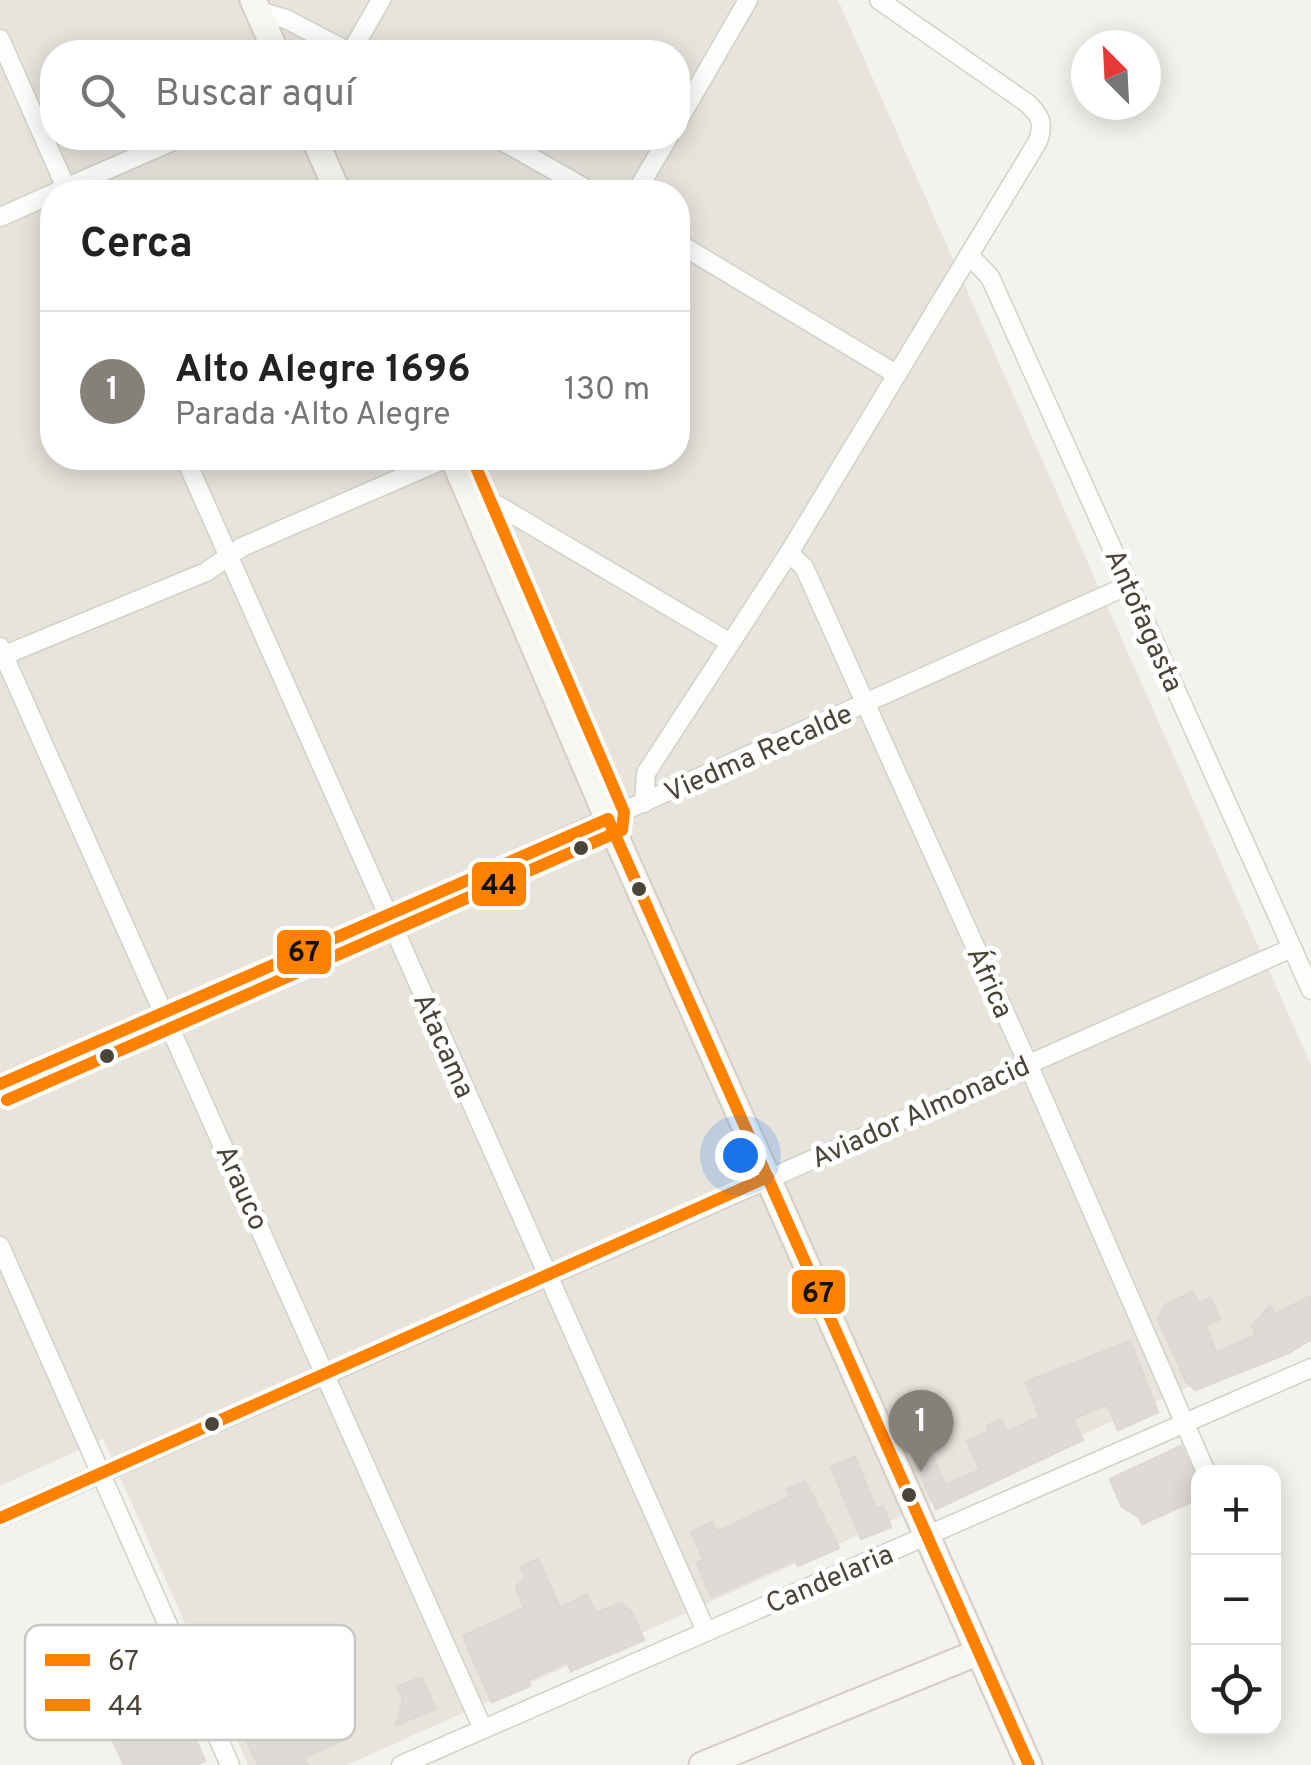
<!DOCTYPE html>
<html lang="es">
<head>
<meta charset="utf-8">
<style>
  :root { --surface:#fff; --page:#f6f6f6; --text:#222; --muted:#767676; --line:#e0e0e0; --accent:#868178 }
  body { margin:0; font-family:Overpass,sans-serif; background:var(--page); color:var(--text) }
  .controls { position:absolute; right:30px; bottom:30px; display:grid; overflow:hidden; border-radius:20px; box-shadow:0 5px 25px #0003 }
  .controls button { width:90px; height:90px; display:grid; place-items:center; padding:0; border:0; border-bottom:2px solid var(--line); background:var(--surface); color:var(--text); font:50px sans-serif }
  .compass { position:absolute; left:1071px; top:30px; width:90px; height:90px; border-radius:50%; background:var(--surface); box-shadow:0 5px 25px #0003; rotate:336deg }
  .you { position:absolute; left:740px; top:1155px; width:35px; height:35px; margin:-25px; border:8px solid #fff; border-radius:50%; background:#1a73e8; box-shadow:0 0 0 15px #1a73e833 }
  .badge { display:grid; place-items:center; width:65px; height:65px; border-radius:50%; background:var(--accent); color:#fff; font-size:32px; font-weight:700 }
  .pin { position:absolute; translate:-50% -82px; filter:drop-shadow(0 2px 5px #0008) }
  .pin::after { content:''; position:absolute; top:52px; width:35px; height:30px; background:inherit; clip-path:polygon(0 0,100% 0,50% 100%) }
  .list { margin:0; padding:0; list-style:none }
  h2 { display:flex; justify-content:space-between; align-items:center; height:130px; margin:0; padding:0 40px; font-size:42px }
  h2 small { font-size:32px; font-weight:400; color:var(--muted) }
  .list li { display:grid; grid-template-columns:65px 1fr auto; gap:30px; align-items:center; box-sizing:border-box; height:160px; padding:0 40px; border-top:2px solid var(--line) }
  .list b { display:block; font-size:38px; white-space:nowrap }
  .list p { margin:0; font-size:32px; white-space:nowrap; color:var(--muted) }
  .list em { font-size:32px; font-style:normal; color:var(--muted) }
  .icon { flex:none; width:55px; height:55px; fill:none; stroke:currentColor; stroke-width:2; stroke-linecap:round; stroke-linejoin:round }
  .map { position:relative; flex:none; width:1311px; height:1765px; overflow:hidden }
  .search { position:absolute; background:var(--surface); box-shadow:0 5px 25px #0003; left:40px; top:40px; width:650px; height:110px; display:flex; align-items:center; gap:25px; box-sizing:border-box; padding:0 35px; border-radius:40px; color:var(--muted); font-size:38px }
  .panel { position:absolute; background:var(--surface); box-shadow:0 5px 25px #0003; left:40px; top:180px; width:650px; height:290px; border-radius:40px }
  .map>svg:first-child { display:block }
  .residential { fill:#e7e4dc; fill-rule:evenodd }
  .building { fill:#dedbd6; stroke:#dcd9d4; stroke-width:2.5 }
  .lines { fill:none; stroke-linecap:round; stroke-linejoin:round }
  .street-casing { stroke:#d2d0cb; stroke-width:21 }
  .secondary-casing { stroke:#d3cfc5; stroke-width:29 }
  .street { stroke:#fdfdfc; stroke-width:18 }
  .secondary { stroke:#f7f6f1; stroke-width:25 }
  .bus-1-casing { stroke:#fff; stroke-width:20 }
  .bus-2-casing { stroke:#fff; stroke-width:20 }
  .bus-1 { stroke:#ff8100; stroke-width:12 }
  .bus-2 { stroke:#ff8100; stroke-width:12 }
  .bus-dot { fill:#4b4439; stroke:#fff; stroke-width:4 }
  .labels { text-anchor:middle; stroke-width:10; stroke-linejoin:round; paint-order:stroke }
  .street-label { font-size:28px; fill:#4b4439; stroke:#fff }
  .key { fill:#fff; stroke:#c9c7c4; stroke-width:2.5 }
  .key-label { font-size:28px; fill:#4b4439 }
  .line-badge { stroke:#fff; stroke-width:4 }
  .pale-badge-label { font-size:28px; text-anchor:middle; font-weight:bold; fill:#111 }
</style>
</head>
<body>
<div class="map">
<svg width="1311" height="1765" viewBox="0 0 1311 1765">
  <rect width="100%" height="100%" fill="#f4f2ee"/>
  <!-- residential -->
  <path class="residential" d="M0 0H838L1311 1065V1332L347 1765H248L103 1439 0 1486ZM52 52H678V138H52ZM52 192H678V458H52Z"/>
  <!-- building -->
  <g class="building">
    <path d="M1193 1292 1199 1303 1210 1298 1220 1319 1206 1326 1216 1353 1256 1335 1252 1326 1270 1306 1275 1314 1311 1296V1339L1289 1353 1195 1390 1186 1381 1158 1319 1165 1305Z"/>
    <path d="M1130 1341 1158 1412 1118 1430 1107 1404 1073 1419 1083 1440 936 1509 908 1445 925 1437 945 1485 980 1470 967 1441 989 1432 987 1426 1001 1419 1007 1432 1040 1417 1026 1382Z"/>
    <path d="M1181 1446 1198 1482V1499L1142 1524 1139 1517 1122 1507 1110 1479Z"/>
    <path d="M855 1457 876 1509 883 1506 891 1527 861 1539 831 1467Z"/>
    <path d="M805 1481 839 1548 798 1566 795 1560 711 1597 697 1563 704 1560 691 1532 713 1522 717 1532 790 1497 787 1489Z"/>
    <path d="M538 1559 560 1608 587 1595 596 1613 621 1603 632 1613 644 1640 571 1671 567 1662 528 1680 530 1686 492 1702 463 1636 524 1608 516 1587 526 1577 521 1567Z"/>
    <path d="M306 1638 322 1672 304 1681 313 1683 339 1742 304 1757 308 1765H258L220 1683 253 1667 296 1678 282 1649Z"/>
    <path d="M422 1677 435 1709 396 1725 403 1701 397 1687Z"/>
    <path d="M180 1703 205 1761 196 1765H124L110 1734Z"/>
  </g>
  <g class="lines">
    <!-- street casing -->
    <g class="street-casing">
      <g id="street">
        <path d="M258 11 286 19 349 52"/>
        <path d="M0 39 68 192"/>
        <path d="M351 52 381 0"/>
        <path d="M678 121 748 0"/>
        <path d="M497 138 592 192"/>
        <path d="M56 192 180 138"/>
        <path d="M636 192 668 138"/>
        <path d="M0 217 52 194"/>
        <path d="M678 243 896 374"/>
        <path d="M970 256 990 277 1311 990"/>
        <path d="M185 458 706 1631"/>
        <path d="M459 470 475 458"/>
        <path d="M471 495 499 506 729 642"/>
        <path d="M789 553 804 567 1028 1064 1206 1472"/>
        <path d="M0 647 483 1729"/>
        <path d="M0 657 206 572 242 547 447 458"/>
        <path d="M644 803 646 773 789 553 1038 141C1044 123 1041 116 1027 103L879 0"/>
        <path d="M0 1084 387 917 1129 585"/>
        <path d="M0 1246 230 1765"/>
        <path d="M0 1518 1292 948"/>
        <path d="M401 1765 1311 1368"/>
      </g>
    </g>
    <!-- secondary casing -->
    <g class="secondary-casing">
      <g id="secondary">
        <path d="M253 0 276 52"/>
        <path d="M314 138 338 192"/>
        <path d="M453 458 608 819 1029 1765"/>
        <path d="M702 1765 979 1652"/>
      </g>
    </g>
    <!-- street -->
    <use href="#street" class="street"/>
    <!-- secondary -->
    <use href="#secondary" class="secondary"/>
    <!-- bus-1 casing -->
    <g class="bus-1-casing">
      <g id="bus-1">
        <path d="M608 819 1029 1765"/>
        <path d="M0 1084 608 819"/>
        <path d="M0 1518 768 1177"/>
      </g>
    </g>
    <!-- bus-2 casing -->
    <g class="bus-2-casing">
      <path id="bus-2" d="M7 1100 622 830 624 812 472 458"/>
    </g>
    <!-- bus-1 -->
    <use href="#bus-1" class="bus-1"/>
    <!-- bus-2 -->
    <use href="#bus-2" class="bus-2"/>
  </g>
  <!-- markers -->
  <g class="bus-dot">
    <circle cx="581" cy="848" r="9"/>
    <circle cx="639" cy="889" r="9"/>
    <circle cx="107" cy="1056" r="9"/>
    <circle cx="212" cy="1424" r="9"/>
    <circle cx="909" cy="1495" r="9"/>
  </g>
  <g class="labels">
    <!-- street labels -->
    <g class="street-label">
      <text transform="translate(1145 620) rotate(66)" y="10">Antofagasta</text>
      <text transform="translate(758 752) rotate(-24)" y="10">Viedma Recalde</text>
      <text transform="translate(991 982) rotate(66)" y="10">África</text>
      <text transform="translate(445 1045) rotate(66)" y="10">Atacama</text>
      <text transform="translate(920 1111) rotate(-24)" y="10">Aviador Almonacid</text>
      <text transform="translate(243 1187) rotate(66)" y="10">Arauco</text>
      <text transform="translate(829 1578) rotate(-23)" y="10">Candelaria</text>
    </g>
  </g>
  <!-- legend -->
  <rect x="25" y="1625" width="330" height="115" rx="15" class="key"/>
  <rect x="45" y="1654" width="45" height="12" fill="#ff8100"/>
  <rect x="45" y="1699" width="45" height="12" fill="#ff8100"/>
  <g class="key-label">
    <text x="108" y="1670">67</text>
    <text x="108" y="1715">44</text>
  </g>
  <g class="line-badge">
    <rect x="470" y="860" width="58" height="48" rx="10" fill="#ff8100"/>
    <rect x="275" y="928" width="58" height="48" rx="10" fill="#ff8100"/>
    <rect x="790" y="1268" width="57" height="48" rx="10" fill="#ff8100"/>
  </g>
  <g class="pale-badge-label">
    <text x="499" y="894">44</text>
    <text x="304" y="961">67</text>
    <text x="818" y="1302">67</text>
  </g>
</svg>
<div class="controls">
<button>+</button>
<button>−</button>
<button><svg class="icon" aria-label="locate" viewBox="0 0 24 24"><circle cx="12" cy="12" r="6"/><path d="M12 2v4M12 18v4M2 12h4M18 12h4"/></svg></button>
</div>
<svg class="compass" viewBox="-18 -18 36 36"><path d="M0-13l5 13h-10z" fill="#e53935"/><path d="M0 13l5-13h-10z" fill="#767676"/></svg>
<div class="you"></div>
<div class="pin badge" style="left:921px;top:1472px">1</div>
<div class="search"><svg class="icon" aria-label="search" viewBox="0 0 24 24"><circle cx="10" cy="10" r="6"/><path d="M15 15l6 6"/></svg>Buscar aquí</div>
<section class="panel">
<h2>Cerca<small></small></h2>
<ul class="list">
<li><span class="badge">1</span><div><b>Alto Alegre 1696</b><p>Parada · Alto Alegre</p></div><em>130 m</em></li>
</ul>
</section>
</div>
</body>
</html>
